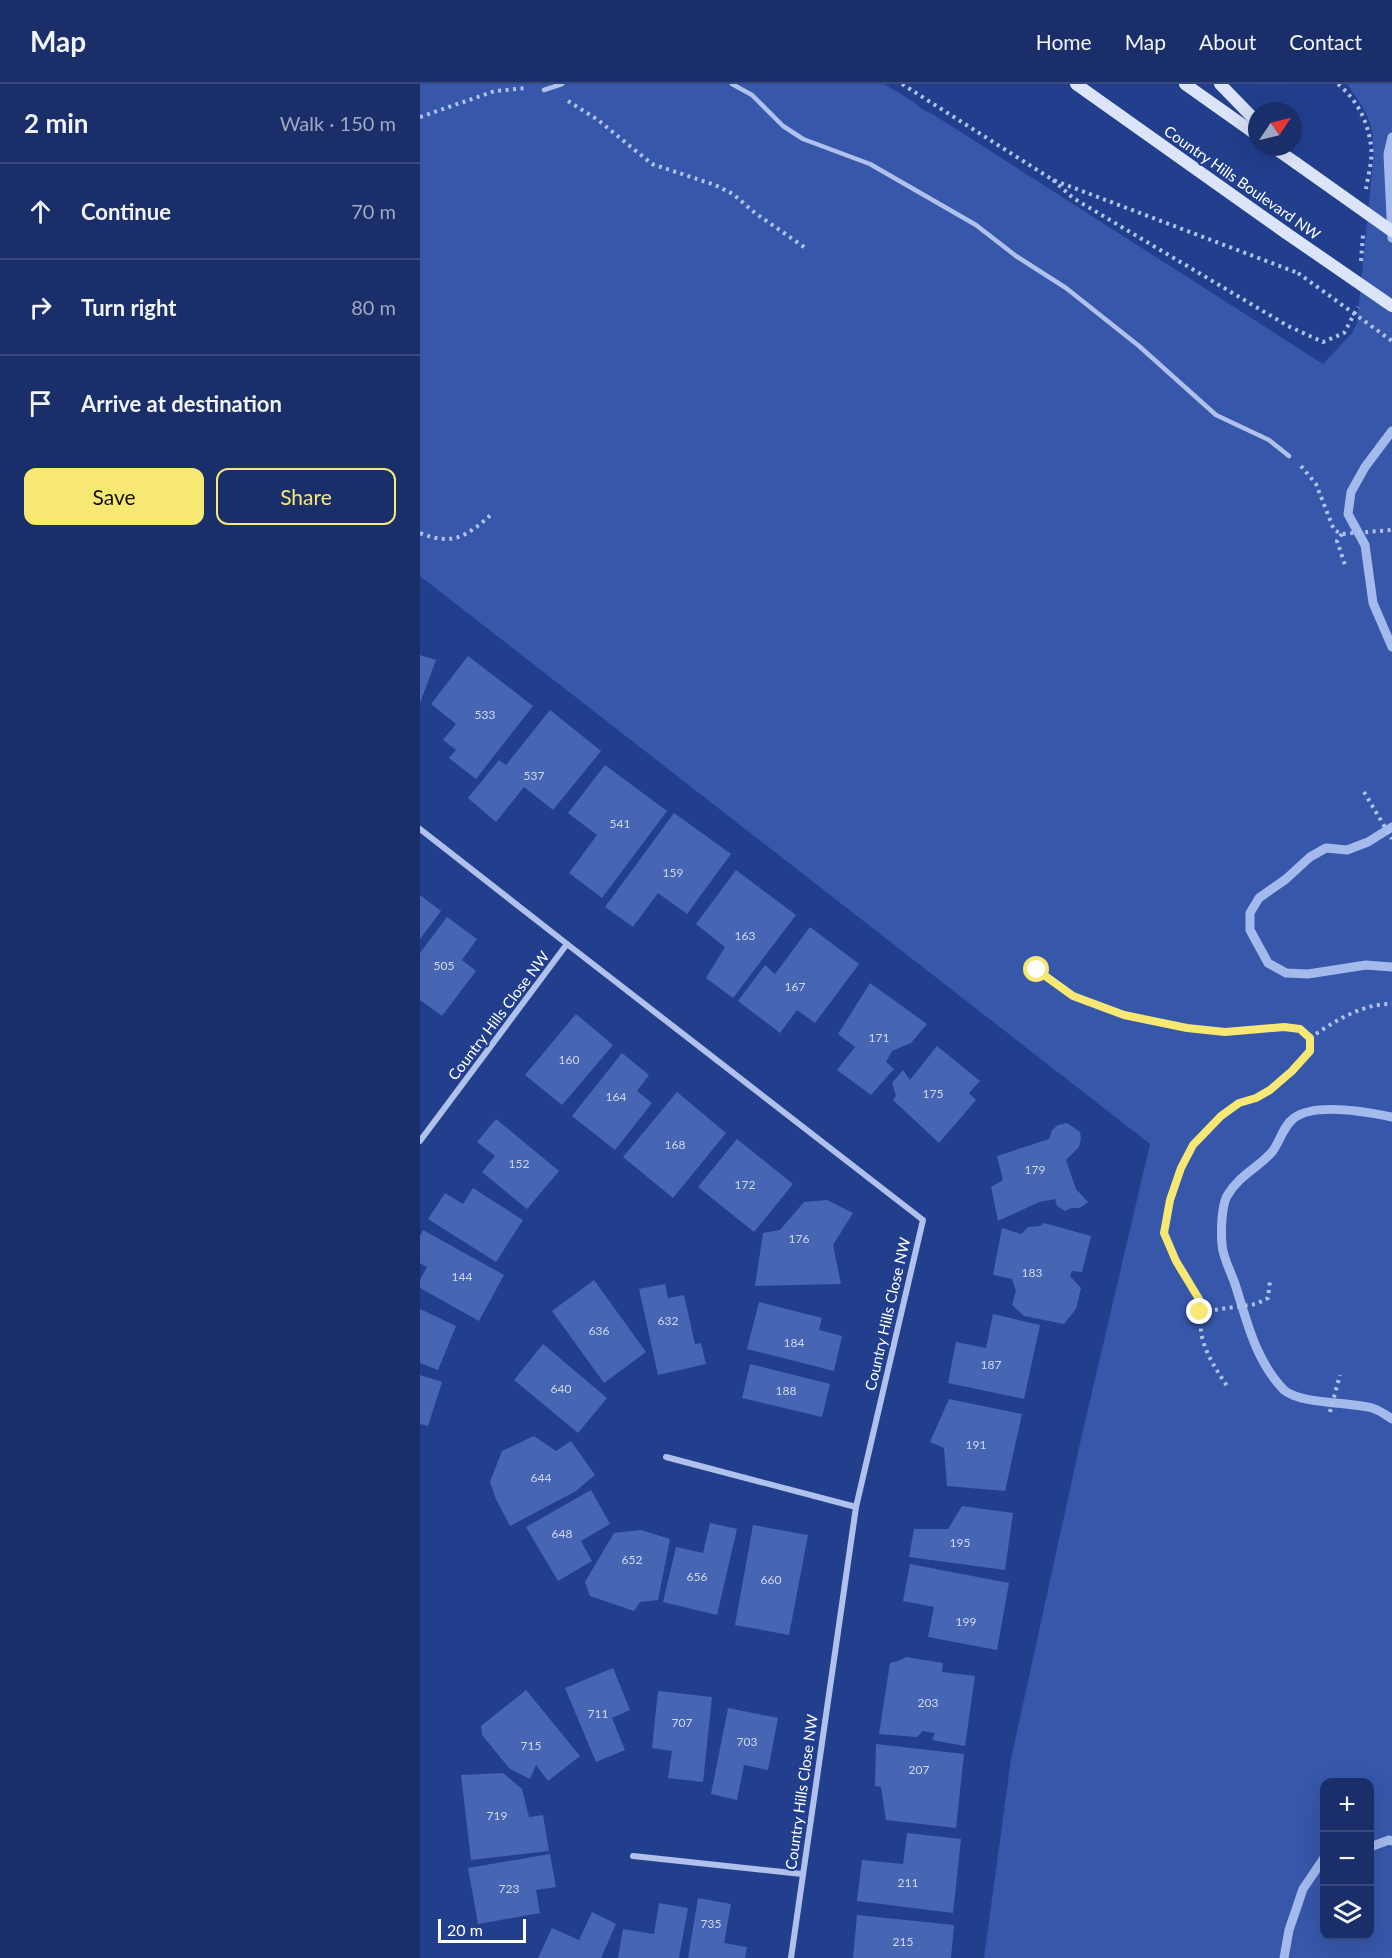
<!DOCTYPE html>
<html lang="en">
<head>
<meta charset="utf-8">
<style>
  :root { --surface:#1a2f6a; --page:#233770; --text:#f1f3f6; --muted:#9fa9c1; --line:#384a7e; --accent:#f7e773 }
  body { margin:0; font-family:Lato,sans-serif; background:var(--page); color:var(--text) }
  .controls { position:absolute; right:18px; bottom:18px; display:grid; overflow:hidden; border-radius:12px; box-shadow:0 6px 24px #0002 }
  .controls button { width:54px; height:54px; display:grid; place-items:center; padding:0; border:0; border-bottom:2px solid var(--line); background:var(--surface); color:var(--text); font:30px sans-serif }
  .compass { position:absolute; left:828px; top:18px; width:54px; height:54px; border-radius:50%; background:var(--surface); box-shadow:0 6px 24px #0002; rotate:55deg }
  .scale { position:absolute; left:18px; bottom:15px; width:88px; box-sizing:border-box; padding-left:6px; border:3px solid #fff; border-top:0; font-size:16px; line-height:21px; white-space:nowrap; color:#fff; -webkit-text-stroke:4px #223f8d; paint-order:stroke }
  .stop { position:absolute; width:18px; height:18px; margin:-14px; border:4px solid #f7e773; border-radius:50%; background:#fff }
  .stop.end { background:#f7e773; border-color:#fff; box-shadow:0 2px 6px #0008 }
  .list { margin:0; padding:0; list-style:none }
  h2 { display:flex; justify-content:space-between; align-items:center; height:78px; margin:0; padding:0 24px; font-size:26px }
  h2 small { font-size:20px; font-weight:400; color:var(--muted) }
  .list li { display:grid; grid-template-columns:39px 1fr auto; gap:18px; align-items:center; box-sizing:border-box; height:96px; padding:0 24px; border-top:2px solid var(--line) }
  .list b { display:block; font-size:22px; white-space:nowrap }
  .list em { font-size:20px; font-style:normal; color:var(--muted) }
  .actions { display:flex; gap:12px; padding:18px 24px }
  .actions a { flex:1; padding:14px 0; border:2px solid var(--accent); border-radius:12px; text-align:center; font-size:21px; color:var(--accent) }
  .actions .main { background:var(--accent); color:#111 }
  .icon { flex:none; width:33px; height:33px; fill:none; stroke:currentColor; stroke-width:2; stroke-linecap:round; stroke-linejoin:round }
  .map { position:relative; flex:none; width:972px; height:1874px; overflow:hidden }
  header { display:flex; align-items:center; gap:36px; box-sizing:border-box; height:84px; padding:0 30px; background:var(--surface); border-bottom:2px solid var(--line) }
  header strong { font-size:28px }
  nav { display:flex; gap:33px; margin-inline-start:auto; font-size:21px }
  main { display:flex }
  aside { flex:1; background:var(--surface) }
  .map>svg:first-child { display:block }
  .green { fill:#3657aa; fill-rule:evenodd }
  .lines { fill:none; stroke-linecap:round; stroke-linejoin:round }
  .stream { stroke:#a4baec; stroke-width:9 }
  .building { fill:#4665b2 }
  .path { stroke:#b0c1eb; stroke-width:4; stroke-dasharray:3 4.5; stroke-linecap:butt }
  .service { stroke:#b0c1eb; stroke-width:4.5 }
  .minor { stroke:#b0c1eb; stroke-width:6 }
  .secondary { stroke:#dce4f9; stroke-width:12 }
  .path-bridge { stroke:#b0c1eb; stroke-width:4; stroke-dasharray:3 4.5; stroke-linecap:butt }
  .secondary-bridge { stroke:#dce4f9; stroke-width:12 }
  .route { stroke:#f7e773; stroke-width:8 }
  .labels { text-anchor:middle; stroke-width:4.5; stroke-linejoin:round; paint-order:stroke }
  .number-label { font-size:12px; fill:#d1d8ec }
  .street-label { font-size:15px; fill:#fff; stroke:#223f8d }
</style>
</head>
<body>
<header>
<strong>Map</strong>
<nav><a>Home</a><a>Map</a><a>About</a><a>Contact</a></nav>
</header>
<main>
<aside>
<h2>2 min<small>Walk · 150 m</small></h2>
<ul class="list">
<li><svg class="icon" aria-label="ahead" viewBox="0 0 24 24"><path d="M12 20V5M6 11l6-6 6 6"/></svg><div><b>Continue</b></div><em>70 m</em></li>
<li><svg class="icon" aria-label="right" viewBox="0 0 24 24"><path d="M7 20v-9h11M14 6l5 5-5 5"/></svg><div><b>Turn right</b></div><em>80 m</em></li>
<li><svg class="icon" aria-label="arrive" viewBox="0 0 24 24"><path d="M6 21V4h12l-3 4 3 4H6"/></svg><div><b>Arrive at destination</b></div></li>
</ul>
<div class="actions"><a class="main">Save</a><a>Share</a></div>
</aside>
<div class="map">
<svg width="972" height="1874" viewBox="0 0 972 1874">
  <rect width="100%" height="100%" fill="#223f8d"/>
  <!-- green -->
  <path class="green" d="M0 0H464L494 18 502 25 514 31 903 280 932 249 937 239 953 79C955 38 949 32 927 0H972V1874H564L591 1675 661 1355 730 1060 0 492ZM904 1698H950V1852H904Z"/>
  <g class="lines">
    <!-- stream -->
    <g class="stream">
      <path d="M972 53 968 70 972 154"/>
      <path d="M972 347 945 383 931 408 928 430 945 461 953 519 972 563"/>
      <path d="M972 743 948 758 927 766 906 764 890 773 866 795 839 814 830 829V846L848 879 866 889 888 890 946 881 972 883"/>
      <path d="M972 1033C948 1028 895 1018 874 1034 863 1042 860 1058 852 1068 838 1084 818 1092 807 1112 801 1123 801 1149 802 1161 803 1174 811 1188 815 1200 827 1237 835 1276 864 1306 879 1320 931 1318 952 1324 959 1326 966 1331 972 1335"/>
      <path d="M950 1763 969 1756 972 1757"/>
      <path d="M864 1874 869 1846 883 1805 904 1774"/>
    </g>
  </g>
  <!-- building -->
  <g class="building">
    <path d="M0 571 16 576 0 619Z"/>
    <path d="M48 572 113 622 56 695 29 674 36 666 23 656 36 640 11 620Z"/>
    <path d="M130 626 181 667 133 726 104 703 76 738 48 714 79 676 86 681Z"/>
    <path d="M185 681 247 727 182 814 149 789 177 751 148 729Z"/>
    <path d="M254 729 311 770 267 830 238 809 213 843 185 823Z"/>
    <path d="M316 786 376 831 313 914 286 894 305 863 276 840Z"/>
    <path d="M0 811 21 827 0 855Z"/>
    <path d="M27 833 57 855 42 876 56 887 22 932 0 916V869Z"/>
    <path d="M390 843 439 880 395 939 377 926 360 949 318 917 345 881 355 890Z"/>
    <path d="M450 899 507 940 491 959 472 967 466 978 474 985 451 1011 417 986 435 963 418 950Z"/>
    <path d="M156 930 193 961 142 1021 105 991Z"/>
    <path d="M517 962 560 997 549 1009 556 1016 519 1059 473 1016 476 1012 472 999 483 986 490 996Z"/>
    <path d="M202 969 229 991 217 1007 232 1019 195 1066 152 1032Z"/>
    <path d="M257 1008 306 1049 253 1114 203 1073Z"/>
    <path d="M76 1035 139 1087 107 1125 62 1088 75 1072 57 1058Z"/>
    <path d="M647 1039 660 1048 661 1055 659 1063 646 1076 656 1105 668 1118 660 1124H651L645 1127 637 1122 635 1115 619 1118 578 1137 571 1103 583 1096 577 1072 629 1055 632 1046 638 1041Z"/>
    <path d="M317 1055 373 1100 334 1148 278 1103Z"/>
    <path d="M53 1104 103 1136 76 1178 8 1135 25 1109 43 1120Z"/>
    <path d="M407 1116 433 1129 413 1161 421 1200 335 1202 343 1149 360 1146 384 1118Z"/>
    <path d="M624 1139 671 1152 662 1188 652 1187 650 1192 661 1204 656 1225 644 1240 604 1232 592 1221 596 1207 592 1195 573 1191 582 1144 601 1150 608 1143 620 1142Z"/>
    <path d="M3 1146 84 1191 59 1237 0 1204V1196L7 1183 0 1179V1152Z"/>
    <path d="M174 1196 226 1268 184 1299 132 1227Z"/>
    <path d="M245 1200 248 1214 264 1211 275 1260 281 1259 286 1280 238 1291 219 1205Z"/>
    <path d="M339 1218 402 1234 399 1246 422 1252 414 1287 327 1265Z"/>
    <path d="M0 1225 36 1242 18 1286 0 1279Z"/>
    <path d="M573 1230 620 1241 604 1315 528 1299 536 1258 566 1264Z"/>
    <path d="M123 1260 187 1314 158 1349 94 1296Z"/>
    <path d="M330 1280 410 1300 402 1333 322 1314Z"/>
    <path d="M0 1291 22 1298 8 1342 0 1340Z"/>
    <path d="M529 1315 602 1330 585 1407 527 1402 524 1364 510 1358Z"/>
    <path d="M114 1352 136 1367 151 1357 175 1391 156 1407 90 1442 76 1415 70 1398 82 1367Z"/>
    <path d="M171 1406 190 1440 161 1457 172 1477 138 1497 106 1443Z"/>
    <path d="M542 1422 593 1429 585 1486 489 1473 494 1445H528Z"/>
    <path d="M290 1439 317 1445 297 1531 243 1518 256 1463 283 1469Z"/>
    <path d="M333 1441 388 1451 369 1551 315 1541Z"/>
    <path d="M221 1446 250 1455 238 1516 220 1518 214 1527 170 1512 165 1498 194 1449Z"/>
    <path d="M490 1480 589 1499 577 1566 508 1553 514 1523 483 1517Z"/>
    <path d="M486 1573 523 1579 522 1588 555 1592 545 1662 512 1656 515 1649 503 1647 497 1653 459 1650 470 1579 478 1577Z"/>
    <path d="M193 1584 210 1626 192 1634 205 1666 176 1678 145 1604Z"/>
    <path d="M106 1606 160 1672 128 1697 116 1681 110 1695 90 1685 62 1651 61 1642Z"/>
    <path d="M238 1607 292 1613 283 1698 248 1694 252 1667 232 1664Z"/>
    <path d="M308 1624 358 1634 348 1686 324 1681 317 1716 291 1710Z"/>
    <path d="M456 1660 544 1670 536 1744 466 1736 461 1703 455 1702Z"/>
    <path d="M83 1689 102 1705 109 1733 123 1731 129 1767 51 1776 41 1691Z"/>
    <path d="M487 1749 541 1755 533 1829 437 1817 442 1776 483 1780Z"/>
    <path d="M130 1770 136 1803 116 1806 120 1829 58 1840 48 1784Z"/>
    <path d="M278 1814 311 1820 304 1859 327 1863 325 1874H268Z"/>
    <path d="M239 1819 268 1824 259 1874H198L203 1845 234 1850Z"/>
    <path d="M172 1828 196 1840 181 1874H118L132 1844 159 1856Z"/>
    <path d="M437 1831 534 1841 531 1874H433Z"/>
  </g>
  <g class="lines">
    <!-- path -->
    <g class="path">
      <path d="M482 0 633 96 878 189"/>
      <path d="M918 0C937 16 948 37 951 62 953 75 948 92 946 105"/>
      <path d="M148 17 178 36 232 80 295 101 313 110 335 129 387 165"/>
      <path d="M0 33 75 7 107 4"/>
      <path d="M633 96 653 114 868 242 903 258 924 249 938 223"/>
      <path d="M941 177 943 151"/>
      <path d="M881 382 896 400 914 446 922 450 972 446"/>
      <path d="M0 449C34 463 48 451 73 429"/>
      <path d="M922 450 917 457 925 481"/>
      <path d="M944 708 972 755"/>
      <path d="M617 886 653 912 704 931 767 944 805 948 864 943 880 945 890 954V967C878 981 865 995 850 1006 840 1013 827 1014 817 1020 784 1040 765 1071 753 1107 750 1117 742 1142 745 1151 752 1174 767 1192 777 1212 783 1224 779 1240 782 1253 787 1273 798 1288 809 1305"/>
      <path d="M890 954C913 938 943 919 972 920"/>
      <path d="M780 1228 836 1220 848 1214 850 1196"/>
      <path d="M910 1328 920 1291"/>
    </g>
    <!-- service -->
    <g class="service">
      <path d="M312 0 332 11 363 42 383 55 450 80 556 141 596 172 646 204 719 262 796 331 849 356 869 372"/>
      <path d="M124 6 142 0"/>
    </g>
    <!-- minor -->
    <g class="minor">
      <path d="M0 745 147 860"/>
      <path d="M0 1057 147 860 503 1136 436 1423 371 1874"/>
      <path d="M246 1373 436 1423"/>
      <path d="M213 1772 382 1790"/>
    </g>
    <!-- secondary -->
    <g class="secondary">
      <path d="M656 0 866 149"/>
      <path d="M765 0 837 51"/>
      <path d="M800 0 837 38"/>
      <path d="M853 63 876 79"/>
    </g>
    <!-- path-bridge -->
    <path class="path-bridge" d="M878 189 972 257"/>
    <!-- secondary-bridge -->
    <g class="secondary-bridge">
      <path d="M876 79 972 147"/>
      <path d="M866 149 972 222"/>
    </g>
  </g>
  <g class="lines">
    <!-- route -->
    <path class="route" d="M617 886 653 912 704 931 767 944 805 948 864 943 880 945 890 954V967L872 987 850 1006 836 1014 819 1019 801 1032 773 1061 761 1084 750 1116 744 1149 756 1177 779 1215 780 1228"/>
  </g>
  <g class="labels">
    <!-- number labels -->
    <g class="number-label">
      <text x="65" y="635">533</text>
      <text x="114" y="696">537</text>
      <text x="200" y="744">541</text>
      <text x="253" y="793">159</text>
      <text x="325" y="856">163</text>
      <text x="24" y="886">505</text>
      <text x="375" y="907">167</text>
      <text x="459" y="958">171</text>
      <text x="149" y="980">160</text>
      <text x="513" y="1014">175</text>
      <text x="196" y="1017">164</text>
      <text x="255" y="1065">168</text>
      <text x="99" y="1084">152</text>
      <text x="615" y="1090">179</text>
      <text x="325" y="1105">172</text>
      <text x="379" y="1159">176</text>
      <text x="612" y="1193">183</text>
      <text x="42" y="1197">144</text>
      <text x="248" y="1241">632</text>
      <text x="179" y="1251">636</text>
      <text x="374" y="1263">184</text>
      <text x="571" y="1285">187</text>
      <text x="141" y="1309">640</text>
      <text x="366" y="1311">188</text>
      <text x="556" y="1365">191</text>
      <text x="121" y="1398">644</text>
      <text x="142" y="1454">648</text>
      <text x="540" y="1463">195</text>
      <text x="212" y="1480">652</text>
      <text x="277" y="1497">656</text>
      <text x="351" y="1500">660</text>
      <text x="546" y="1542">199</text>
      <text x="508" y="1623">203</text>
      <text x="178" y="1634">711</text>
      <text x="262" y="1643">707</text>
      <text x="327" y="1662">703</text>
      <text x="111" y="1666">715</text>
      <text x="499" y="1690">207</text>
      <text x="77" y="1736">719</text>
      <text x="488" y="1803">211</text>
      <text x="89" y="1809">723</text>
      <text x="291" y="1844">735</text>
      <text x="483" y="1862">215</text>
    </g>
    <!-- street labels -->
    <g class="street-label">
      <text transform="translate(822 99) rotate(35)" y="5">Country Hills Boulevard NW</text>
      <text transform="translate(79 932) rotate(-53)" y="5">Country Hills Close NW</text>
      <text transform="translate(468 1230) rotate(-77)" y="5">Country Hills Close NW</text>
      <text transform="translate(382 1708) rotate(-82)" y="5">Country Hills Close NW</text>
    </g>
  </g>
</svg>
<div class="controls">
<button>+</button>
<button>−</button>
<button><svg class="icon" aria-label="layers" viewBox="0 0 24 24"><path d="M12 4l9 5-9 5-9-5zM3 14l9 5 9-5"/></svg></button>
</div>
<svg class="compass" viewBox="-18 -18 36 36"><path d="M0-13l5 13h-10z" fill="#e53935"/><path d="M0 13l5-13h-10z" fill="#9fa9c1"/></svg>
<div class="scale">20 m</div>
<div class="stop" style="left:617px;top:886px"></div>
<div class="stop end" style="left:780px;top:1228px"></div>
</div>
</main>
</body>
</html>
